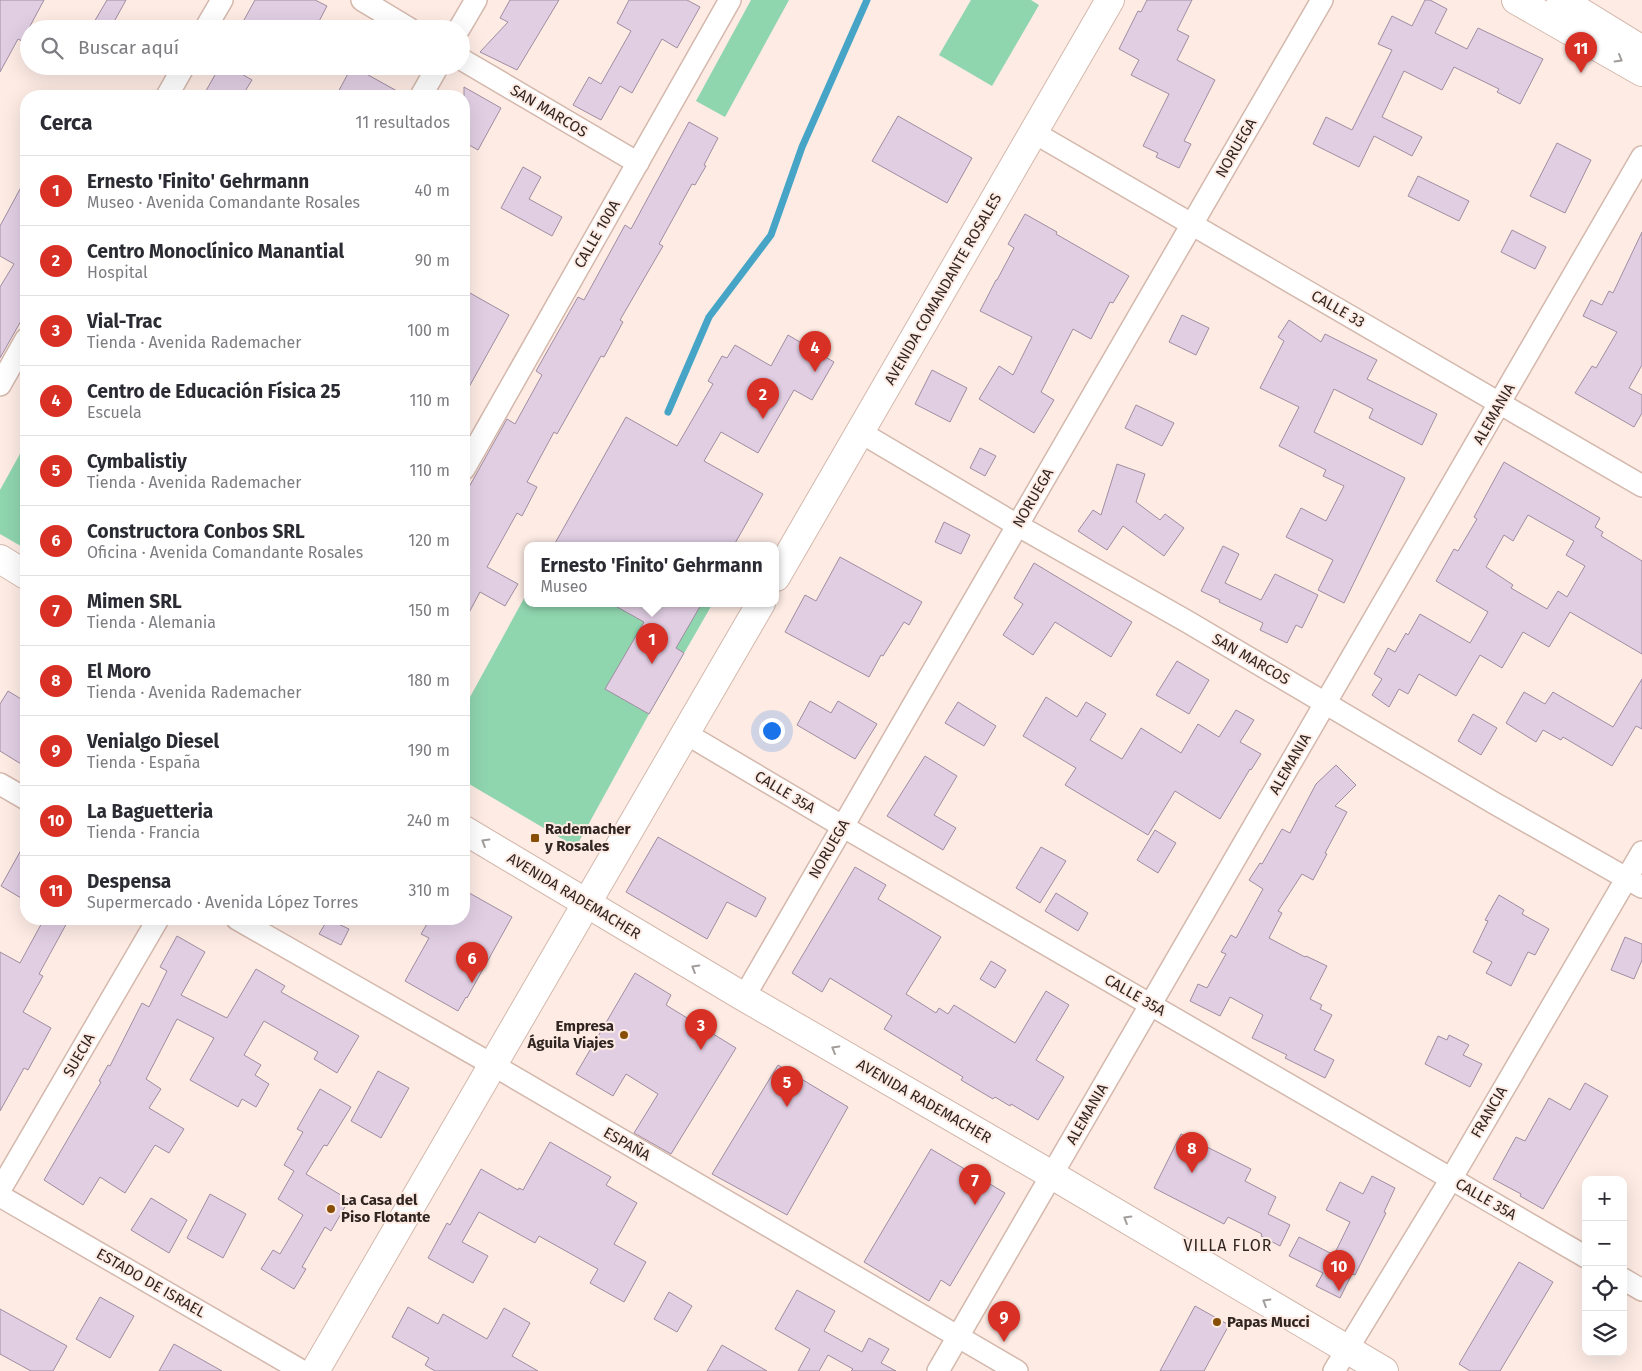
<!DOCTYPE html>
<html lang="es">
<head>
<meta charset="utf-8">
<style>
  :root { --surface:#fff; --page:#f2f2f3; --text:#2b2b33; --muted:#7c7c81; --line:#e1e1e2; --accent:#d93025 }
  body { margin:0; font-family:"Fira Sans",sans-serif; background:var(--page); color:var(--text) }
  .controls { position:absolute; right:15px; bottom:15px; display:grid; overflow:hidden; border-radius:10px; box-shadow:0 5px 20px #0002 }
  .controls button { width:45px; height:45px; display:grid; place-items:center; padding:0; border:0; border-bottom:1px solid var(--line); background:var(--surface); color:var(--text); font:25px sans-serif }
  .you { position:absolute; left:771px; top:730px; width:18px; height:18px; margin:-12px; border:4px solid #fff; border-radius:50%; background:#1a73e8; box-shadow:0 0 0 8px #1a73e833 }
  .badge { display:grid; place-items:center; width:32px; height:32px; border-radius:50%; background:var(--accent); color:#fff; font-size:16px; font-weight:700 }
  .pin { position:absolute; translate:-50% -41px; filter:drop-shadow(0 1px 2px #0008) }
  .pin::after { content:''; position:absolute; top:26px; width:18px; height:15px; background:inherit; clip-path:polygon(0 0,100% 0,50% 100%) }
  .popup { position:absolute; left:524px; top:542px; width:255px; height:65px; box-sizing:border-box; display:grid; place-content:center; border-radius:10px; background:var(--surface); filter:drop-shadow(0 1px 4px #0005); font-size:16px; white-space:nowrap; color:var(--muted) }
  .popup b { font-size:19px; color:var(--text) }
  .popup::after { content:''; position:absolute; left:50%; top:100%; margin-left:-10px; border:10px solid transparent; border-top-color:var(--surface) }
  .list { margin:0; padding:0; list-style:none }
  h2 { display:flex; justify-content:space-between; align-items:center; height:65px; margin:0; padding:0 20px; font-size:21px }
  h2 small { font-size:16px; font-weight:400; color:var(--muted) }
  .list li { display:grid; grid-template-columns:32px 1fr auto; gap:15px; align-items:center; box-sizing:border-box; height:70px; padding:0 20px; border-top:1px solid var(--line) }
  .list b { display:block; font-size:19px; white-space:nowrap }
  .list p { margin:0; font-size:16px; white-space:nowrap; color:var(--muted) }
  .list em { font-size:16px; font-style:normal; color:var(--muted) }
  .icon { flex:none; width:28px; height:28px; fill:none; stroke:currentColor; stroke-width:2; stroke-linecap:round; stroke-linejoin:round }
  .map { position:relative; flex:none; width:1642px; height:1371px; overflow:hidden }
  .search { position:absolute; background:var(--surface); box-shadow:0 5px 20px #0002; left:20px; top:20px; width:450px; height:55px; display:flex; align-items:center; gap:12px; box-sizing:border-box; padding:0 18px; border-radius:28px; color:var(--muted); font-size:19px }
  .panel { position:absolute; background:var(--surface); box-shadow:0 5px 20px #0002; left:20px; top:90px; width:450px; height:835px; border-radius:20px }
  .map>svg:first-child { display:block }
  .green { fill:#8fd5ae }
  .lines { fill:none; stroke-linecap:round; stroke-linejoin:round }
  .stream { stroke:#46a5c6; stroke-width:7 }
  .building { fill:#e1cee3; stroke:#9f8da1; fill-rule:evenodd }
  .street-casing { stroke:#d4b8ac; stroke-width:24 }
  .secondary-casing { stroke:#d4b8ac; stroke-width:30 }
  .primary-casing { stroke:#d4b8ac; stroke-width:30 }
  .street { stroke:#fff; stroke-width:21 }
  .secondary { stroke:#fff; stroke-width:28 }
  .primary { stroke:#fff; stroke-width:28 }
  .oneway { stroke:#a29d9b }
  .poi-dot { fill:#884e06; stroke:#fdebe4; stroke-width:2 }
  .labels { text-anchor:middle; stroke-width:4; stroke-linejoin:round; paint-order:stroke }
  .street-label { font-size:15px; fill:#302521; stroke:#fdebe4 }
  .poi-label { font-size:15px; font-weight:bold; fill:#302521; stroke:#fdebe4; text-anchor:start }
  .neighbourhood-label { font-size:16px; letter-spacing:1px; fill:#302521; stroke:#fdebe4 }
</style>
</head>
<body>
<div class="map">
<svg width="1642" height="1371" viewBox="0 0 1642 1371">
  <rect width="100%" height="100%" fill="#fdebe4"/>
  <!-- green -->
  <g class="green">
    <path d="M751 0H789L725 117 696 101Z"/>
    <path d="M971 0H1031L1039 5 992 86 939 55Z"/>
    <path d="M26 443V549L0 534V490Z"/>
    <path d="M528 591V603H713L649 714 576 847 464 781V708Z"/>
  </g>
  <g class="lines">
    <!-- stream -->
    <path class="stream" d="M668 412 709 317 771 235 802 147 867 0"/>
  </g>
  <!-- building -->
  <g class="building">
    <path d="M0 0H44L22 41 18 39 0 72Z"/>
    <path d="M107 0H126L110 29H90Z"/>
    <path d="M255 0H315L327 6 315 29H239Z"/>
    <path d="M510 0H559L517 70 480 52 508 22 500 18Z"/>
    <path d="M629 0H687L700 7 677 48 662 39 632 93 620 86 601 120 573 105 589 77 601 84 631 31 617 23Z"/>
    <path d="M1147 0H1192L1177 30 1189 36 1177 60 1215 80 1184 141 1191 144 1179 168 1156 157 1158 153 1143 146 1169 94 1131 75 1139 60 1119 49 1138 11 1141 12Z"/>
    <path d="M1425 0H1430L1447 9 1435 33 1467 49 1478 28 1543 59 1520 104 1497 92 1499 89 1454 67 1442 90 1404 71 1382 117 1422 137 1412 156 1374 136 1359 167 1313 144 1326 117 1352 130 1392 50 1378 44 1392 16 1412 26Z"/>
    <path d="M220 66H228L252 80 242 96H203Z"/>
    <path d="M352 66 406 96H336Z"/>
    <path d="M464 87 501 108 478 150 464 142Z"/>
    <path d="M898 116 972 158 947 203 872 161Z"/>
    <path d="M689 122 718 138 704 165 706 166 695 185 692 184 659 244 663 246 620 320 623 322 604 357 601 356 557 434 554 432 527 482 537 487 522 516 517 513 487 567 518 584 505 606 480 592 464 622V496L507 419 515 424 542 375 536 371 578 297 584 300 625 225 631 229Z"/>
    <path d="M1557 143 1591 160 1565 213 1530 196Z"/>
    <path d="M523 167 541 177 529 199 562 217 552 236 501 208Z"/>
    <path d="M1418 176 1469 201 1459 221 1408 196Z"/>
    <path d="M26 178V312L0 358V287L14 264 0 256V226Z"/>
    <path d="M1025 214 1057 232 1056 234 1129 276 1113 303 1110 302 1091 339 1073 329 1041 392 1054 400 1034 433 979 399 999 366 1013 375 1032 337 980 311 996 280H997L1014 248 1008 244Z"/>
    <path d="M1512 230 1546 247 1535 269 1501 252Z"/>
    <path d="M1642 232V365L1629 388 1642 395V413L1634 427 1575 393 1592 366 1596 368 1617 332 1583 316 1591 300 1602 305 1609 291 1613 293Z"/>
    <path d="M470 293 509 315 464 396V304Z"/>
    <path d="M1182 315 1209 328 1196 355 1169 342Z"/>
    <path d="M1289 320 1321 342 1325 334 1377 360 1367 379 1437 414 1422 445 1369 418 1373 409 1334 389 1314 432 1405 478 1344 603 1318 590 1333 560 1286 537 1301 508 1326 521 1344 486 1323 476 1326 470 1279 446 1299 407 1260 388 1284 341 1278 337Z"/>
    <path d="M788 335 834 362 812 400 794 390 758 453 721 432 704 461 763 494 734 545H554L626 417 677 446 713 384 708 381 722 356 727 358 735 345 771 366Z"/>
    <path d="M932 370 967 388 950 422 915 404Z"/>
    <path d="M1136 405 1174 423 1162 446 1125 428Z"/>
    <path d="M980 448 996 456 985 476 970 468Z"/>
    <path d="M1504 462 1600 518 1595 527 1603 532 1601 536 1642 561V654L1570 612 1549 647 1523 632 1502 668 1480 655 1456 696 1419 674 1408 694 1399 689 1389 707 1372 695 1382 679 1374 674 1388 648 1395 652 1406 633 1408 635 1420 614 1470 643 1488 612 1436 581 1454 549 1458 551 1477 519 1474 517ZM1528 515 1574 541 1566 555 1585 566 1567 597 1558 591 1547 609 1511 588 1513 585 1486 567 1504 535 1513 541Z"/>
    <path d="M1117 464 1145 474 1136 502 1160 520 1165 514 1184 528 1164 556 1123 526 1107 550 1078 531 1093 510 1101 515Z"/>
    <path d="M944 522 970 535 961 554 935 542Z"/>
    <path d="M1223 546 1239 554 1225 583 1261 600 1275 574 1318 595 1302 628 1296 625 1287 643 1260 630 1263 623 1219 602 1220 600 1201 591Z"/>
    <path d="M840 557 922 602 909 625 904 622 883 656 881 655 869 677 785 632 805 595 816 601Z"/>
    <path d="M1034 563 1132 622 1111 657 1055 622 1033 655 1003 635 1023 604 1014 598Z"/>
    <path d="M610 603H702L676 648 684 653 649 714 605 689 644 622Z"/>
    <path d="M1177 661 1209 680 1189 714 1156 695Z"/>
    <path d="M1642 679V729L1636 726 1612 766 1563 737 1561 740 1543 730 1536 742 1506 723 1524 692 1545 704 1553 692 1613 727Z"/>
    <path d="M8 691 26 702V767L0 751V704Z"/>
    <path d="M1046 697 1077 717 1086 702 1106 714 1090 740 1122 759 1141 728 1181 753 1198 724 1219 737 1236 710 1254 720 1240 742 1261 754 1251 770 1250 769 1220 819 1175 791 1148 835 1065 785 1076 768 1023 736Z"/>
    <path d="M810 701 831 713 838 701 877 724 855 759 797 725Z"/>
    <path d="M958 702 996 726 984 746 945 723Z"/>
    <path d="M1473 714 1497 728 1481 755 1458 741Z"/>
    <path d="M925 756 957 776 934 815 956 828 943 850 887 816Z"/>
    <path d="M1336 765 1356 785 1335 806 1347 812 1325 853 1327 854 1313 880 1302 874 1278 911 1282 913 1269 938 1305 957 1306 956 1327 966 1310 999 1322 1005 1320 1009 1332 1015 1314 1050 1334 1060 1325 1078 1285 1058 1287 1055 1252 1038 1263 1015 1230 997 1220 1016 1190 1001 1198 984 1207 988 1226 954 1221 952 1231 935 1236 938 1263 889 1249 880 1260 863 1262 864 1282 829 1290 833 1316 784Z"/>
    <path d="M1155 830 1176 843 1158 873 1137 860Z"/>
    <path d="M658 837 766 898 756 917 727 902 707 939 626 892Z"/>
    <path d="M26 841V901L1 886Z"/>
    <path d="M1041 847 1066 861 1040 903 1016 888Z"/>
    <path d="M855 867 886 885 878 899 941 937 906 994 936 1013 939 1008 948 1014 954 1005 1015 1043 1046 991 1069 1005 1036 1060 1064 1077 1038 1120 1011 1104 1010 1106 995 1097 993 1099 961 1080 963 1077 884 1029 892 1016 830 978 822 992 792 973Z"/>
    <path d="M464 890 512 917 467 998 466 997 458 1011 405 981 429 938 421 934 430 919H464Z"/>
    <path d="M1056 893 1088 913 1078 931 1045 911Z"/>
    <path d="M1499 895 1524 910 1522 914 1549 929 1535 955 1528 952 1511 986 1486 973 1492 962 1473 952 1488 921 1485 920Z"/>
    <path d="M44 919H69L39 974 43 976 23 1012 51 1028 28 1070 24 1068 0 1111V952L20 963Z"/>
    <path d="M328 919 349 929 341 945 319 934Z"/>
    <path d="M177 936 205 952 181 995 227 1018 256 969 285 986 281 992 359 1036 337 1073 314 1059 318 1052 264 1021 244 1055 261 1065 255 1075 269 1084 256 1107 242 1099 238 1107 190 1080 214 1038 177 1019 146 1079 161 1089 149 1108 184 1129 169 1153 155 1145 125 1193 100 1177 83 1205 44 1180 101 1082 99 1081 108 1065 110 1066 142 1003 149 1007 167 971 160 967Z"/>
    <path d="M1625 937 1642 944V960L1634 979 1611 970Z"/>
    <path d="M991 961 1006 970 995 988 980 979Z"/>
    <path d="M635 973 671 995 666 1005 736 1048 671 1154 634 1133 658 1094 626 1074 613 1096 576 1074Z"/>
    <path d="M1449 1035 1469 1045 1463 1055 1482 1064 1470 1087 1425 1064 1438 1036 1447 1040Z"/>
    <path d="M778 1065 848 1107 787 1215 712 1174Z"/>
    <path d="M378 1071 409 1088 381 1138 351 1121Z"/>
    <path d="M1585 1083 1608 1096 1543 1209 1520 1196 1521 1194 1493 1179 1516 1137 1525 1141 1549 1098 1570 1110Z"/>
    <path d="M320 1089 351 1107 327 1146 324 1145 306 1174 349 1200 331 1231 325 1227 302 1267 306 1269 294 1289 261 1269 273 1250 280 1254 303 1215 278 1199 294 1171 284 1165 303 1132 297 1129Z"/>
    <path d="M1181 1134 1251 1169 1245 1181 1276 1197 1268 1214 1290 1225 1280 1246 1261 1236 1262 1234 1228 1217 1224 1224 1154 1188Z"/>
    <path d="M550 1142 611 1177 606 1185 637 1203 614 1244 646 1262 624 1302 590 1283 598 1269 539 1236 535 1243 479 1212 462 1242 488 1256 473 1283 428 1258 447 1223 450 1225 481 1169 518 1190 519 1188 523 1190Z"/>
    <path d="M931 1149 1005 1193 950 1286 941 1280 929 1301 864 1262Z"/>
    <path d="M1372 1176 1395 1188 1384 1212 1386 1213 1355 1275 1352 1274 1340 1298 1316 1286 1323 1273 1289 1256 1299 1237 1334 1255 1350 1222 1326 1210 1340 1182 1363 1194Z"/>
    <path d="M210 1194 246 1214 223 1258 187 1238Z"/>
    <path d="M151 1198 187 1220 169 1253 131 1230Z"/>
    <path d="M1519 1262 1553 1282 1500 1371H1470L1459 1364Z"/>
    <path d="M797 1290 835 1311 824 1331 862 1352 869 1338 889 1349 881 1363 896 1371H851L853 1369 828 1355 819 1371H798L810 1349 775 1329Z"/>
    <path d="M669 1292 692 1306 677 1332 654 1319Z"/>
    <path d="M100 1297 134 1316 110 1358 76 1339Z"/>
    <path d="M1195 1306 1229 1325 1204 1371H1160Z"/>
    <path d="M408 1307 438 1324 443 1314 487 1339 504 1308 530 1323 512 1356 538 1371H435L425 1365 429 1358 392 1337Z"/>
    <path d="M0 1309 67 1346 53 1371H31L0 1354Z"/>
    <path d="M174 1344 222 1371H159Z"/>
    <path d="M722 1345 767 1371H707Z"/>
  </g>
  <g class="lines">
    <!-- street casing -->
    <g class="street-casing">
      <g id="street">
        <path d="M362 0 410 29"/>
        <path d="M205 29 222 0"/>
        <path d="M459 29 476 0"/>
        <path d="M461 59 638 163"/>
        <path d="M167 96 184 66"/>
        <path d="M421 96 438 66"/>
        <path d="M1033 132 1642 486"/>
        <path d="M0 385 26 339"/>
        <path d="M860 432 1017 525 1188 622 1494 803 1642 887"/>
        <path d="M464 469 730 0"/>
        <path d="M685 733 842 826 1586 1257"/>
        <path d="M0 784 26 799"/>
        <path d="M237 919 493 1065 1017 1371"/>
        <path d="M744 997 1322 0"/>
        <path d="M0 1190 158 919"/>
        <path d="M0 1196 302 1371"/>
        <path d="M1623 1279 1642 1290"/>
        <path d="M938 1371 1642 157"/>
        <path d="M1334 1371 1451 1179 1642 852"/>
      </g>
    </g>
    <!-- secondary casing -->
    <g class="secondary-casing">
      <g id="secondary">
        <path d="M1516 0 1642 72"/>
        <path d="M1561 0 1642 50"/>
        <path d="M776 577 1110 0"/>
        <path d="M315 1371 761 603"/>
      </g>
    </g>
    <!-- primary casing -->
    <g class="primary-casing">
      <g id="primary">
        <path d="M0 559 26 575"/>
        <path d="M464 830 744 997 1052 1175 1384 1371"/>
      </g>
    </g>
    <!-- street -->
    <use href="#street" class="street"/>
    <!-- secondary -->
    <use href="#secondary" class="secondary"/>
    <!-- primary -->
    <use href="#primary" class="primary"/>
  </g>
  <!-- one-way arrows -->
  <defs><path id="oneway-chevron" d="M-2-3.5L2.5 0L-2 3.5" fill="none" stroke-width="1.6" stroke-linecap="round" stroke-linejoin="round" transform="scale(1.25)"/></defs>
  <g class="oneway">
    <use href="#oneway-chevron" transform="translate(1619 59) rotate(30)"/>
    <use href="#oneway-chevron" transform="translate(485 842) rotate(-149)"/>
    <use href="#oneway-chevron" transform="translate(695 968) rotate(-149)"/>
    <use href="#oneway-chevron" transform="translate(835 1049) rotate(-150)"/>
    <use href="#oneway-chevron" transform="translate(1127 1219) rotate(-149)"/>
    <use href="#oneway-chevron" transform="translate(1266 1302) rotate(-149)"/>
  </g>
  <!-- markers -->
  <g class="poi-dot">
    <rect x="530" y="833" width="10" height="10" rx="2.5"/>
    <circle cx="624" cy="1035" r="5"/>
    <circle cx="331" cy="1209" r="5"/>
    <circle cx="1217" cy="1322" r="5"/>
  </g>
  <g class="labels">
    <!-- street labels -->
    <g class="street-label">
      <text transform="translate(549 111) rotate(31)" y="5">SAN MARCOS</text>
      <text transform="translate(1236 148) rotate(-60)" y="5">NORUEGA</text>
      <text transform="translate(597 234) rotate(-60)" y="5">CALLE 100A</text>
      <text transform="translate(943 289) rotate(-60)" y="5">AVENIDA COMANDANTE ROSALES</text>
      <text transform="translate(1338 309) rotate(30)" y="5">CALLE 33</text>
      <text transform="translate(1494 414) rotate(-60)" y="5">ALEMANIA</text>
      <text transform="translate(1033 498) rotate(-60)" y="5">NORUEGA</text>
      <text transform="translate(1251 659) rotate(30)" y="5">SAN MARCOS</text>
      <text transform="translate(1290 764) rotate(-60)" y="5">ALEMANIA</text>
      <text transform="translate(785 792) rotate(31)" y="5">CALLE 35A</text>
      <text transform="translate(829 849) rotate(-60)" y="5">NORUEGA</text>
      <text transform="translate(574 896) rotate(31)" y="5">AVENIDA RADEMACHER</text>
      <text transform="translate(1135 995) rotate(30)" y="5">CALLE 35A</text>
      <text transform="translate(79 1055) rotate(-60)" y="5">SUECIA</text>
      <text transform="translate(924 1101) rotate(30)" y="5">AVENIDA RADEMACHER</text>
      <text transform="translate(1489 1112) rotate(-60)" y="5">FRANCIA</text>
      <text transform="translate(1087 1114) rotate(-60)" y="5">ALEMANIA</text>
      <text transform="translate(627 1144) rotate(30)" y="5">ESPAÑA</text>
      <text transform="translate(1486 1199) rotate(30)" y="5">CALLE 35A</text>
      <text transform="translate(151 1283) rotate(30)" y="5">ESTADO DE ISRAEL</text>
    </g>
    <!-- poi labels -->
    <g class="poi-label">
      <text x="545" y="834">Rademacher<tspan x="545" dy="17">y Rosales</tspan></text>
      <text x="614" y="1031" text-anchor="end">Empresa<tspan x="614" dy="17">Águila Viajes</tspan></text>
      <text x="341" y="1205">La Casa del<tspan x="341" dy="17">Piso Flotante</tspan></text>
      <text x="1227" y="1327">Papas Mucci</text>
    </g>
    <!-- neighbourhood labels -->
    <g class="neighbourhood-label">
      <text x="1228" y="1251">VILLA FLOR</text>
    </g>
  </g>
</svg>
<div class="controls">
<button>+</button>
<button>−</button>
<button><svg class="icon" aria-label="locate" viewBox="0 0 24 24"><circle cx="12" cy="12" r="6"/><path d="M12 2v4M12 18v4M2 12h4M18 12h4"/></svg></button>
<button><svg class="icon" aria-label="layers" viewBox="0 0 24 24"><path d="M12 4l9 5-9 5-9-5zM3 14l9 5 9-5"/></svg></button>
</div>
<div class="you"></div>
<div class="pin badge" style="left:652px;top:664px">1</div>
<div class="popup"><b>Ernesto 'Finito' Gehrmann</b>Museo</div>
<div class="pin badge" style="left:763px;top:419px">2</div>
<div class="pin badge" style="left:701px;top:1050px">3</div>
<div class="pin badge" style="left:815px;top:372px">4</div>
<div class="pin badge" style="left:787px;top:1107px">5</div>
<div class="pin badge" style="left:472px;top:983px">6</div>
<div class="pin badge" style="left:975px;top:1205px">7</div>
<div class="pin badge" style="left:1192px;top:1173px">8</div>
<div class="pin badge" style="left:1004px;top:1342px">9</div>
<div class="pin badge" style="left:1339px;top:1291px">10</div>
<div class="pin badge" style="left:1581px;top:73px">11</div>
<div class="search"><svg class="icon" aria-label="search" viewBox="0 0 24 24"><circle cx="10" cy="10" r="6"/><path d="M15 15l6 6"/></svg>Buscar aquí</div>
<section class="panel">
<h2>Cerca<small>11 resultados</small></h2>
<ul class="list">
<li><span class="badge">1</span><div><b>Ernesto 'Finito' Gehrmann</b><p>Museo · Avenida Comandante Rosales</p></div><em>40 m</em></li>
<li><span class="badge">2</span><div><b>Centro Monoclínico Manantial</b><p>Hospital</p></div><em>90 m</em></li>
<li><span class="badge">3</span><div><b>Vial-Trac</b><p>Tienda · Avenida Rademacher</p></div><em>100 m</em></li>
<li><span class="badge">4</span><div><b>Centro de Educación Física 25</b><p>Escuela</p></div><em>110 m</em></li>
<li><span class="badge">5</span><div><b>Cymbalistiy</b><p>Tienda · Avenida Rademacher</p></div><em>110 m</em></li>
<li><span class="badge">6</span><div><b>Constructora Conbos SRL</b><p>Oficina · Avenida Comandante Rosales</p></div><em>120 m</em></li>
<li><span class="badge">7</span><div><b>Mimen SRL</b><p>Tienda · Alemania</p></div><em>150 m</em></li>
<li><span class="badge">8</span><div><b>El Moro</b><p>Tienda · Avenida Rademacher</p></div><em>180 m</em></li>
<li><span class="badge">9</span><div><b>Venialgo Diesel</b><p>Tienda · España</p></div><em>190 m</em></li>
<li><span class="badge">10</span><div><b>La Baguetteria</b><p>Tienda · Francia</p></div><em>240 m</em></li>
<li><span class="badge">11</span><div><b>Despensa</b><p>Supermercado · Avenida López Torres</p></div><em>310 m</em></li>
</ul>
</section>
</div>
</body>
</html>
